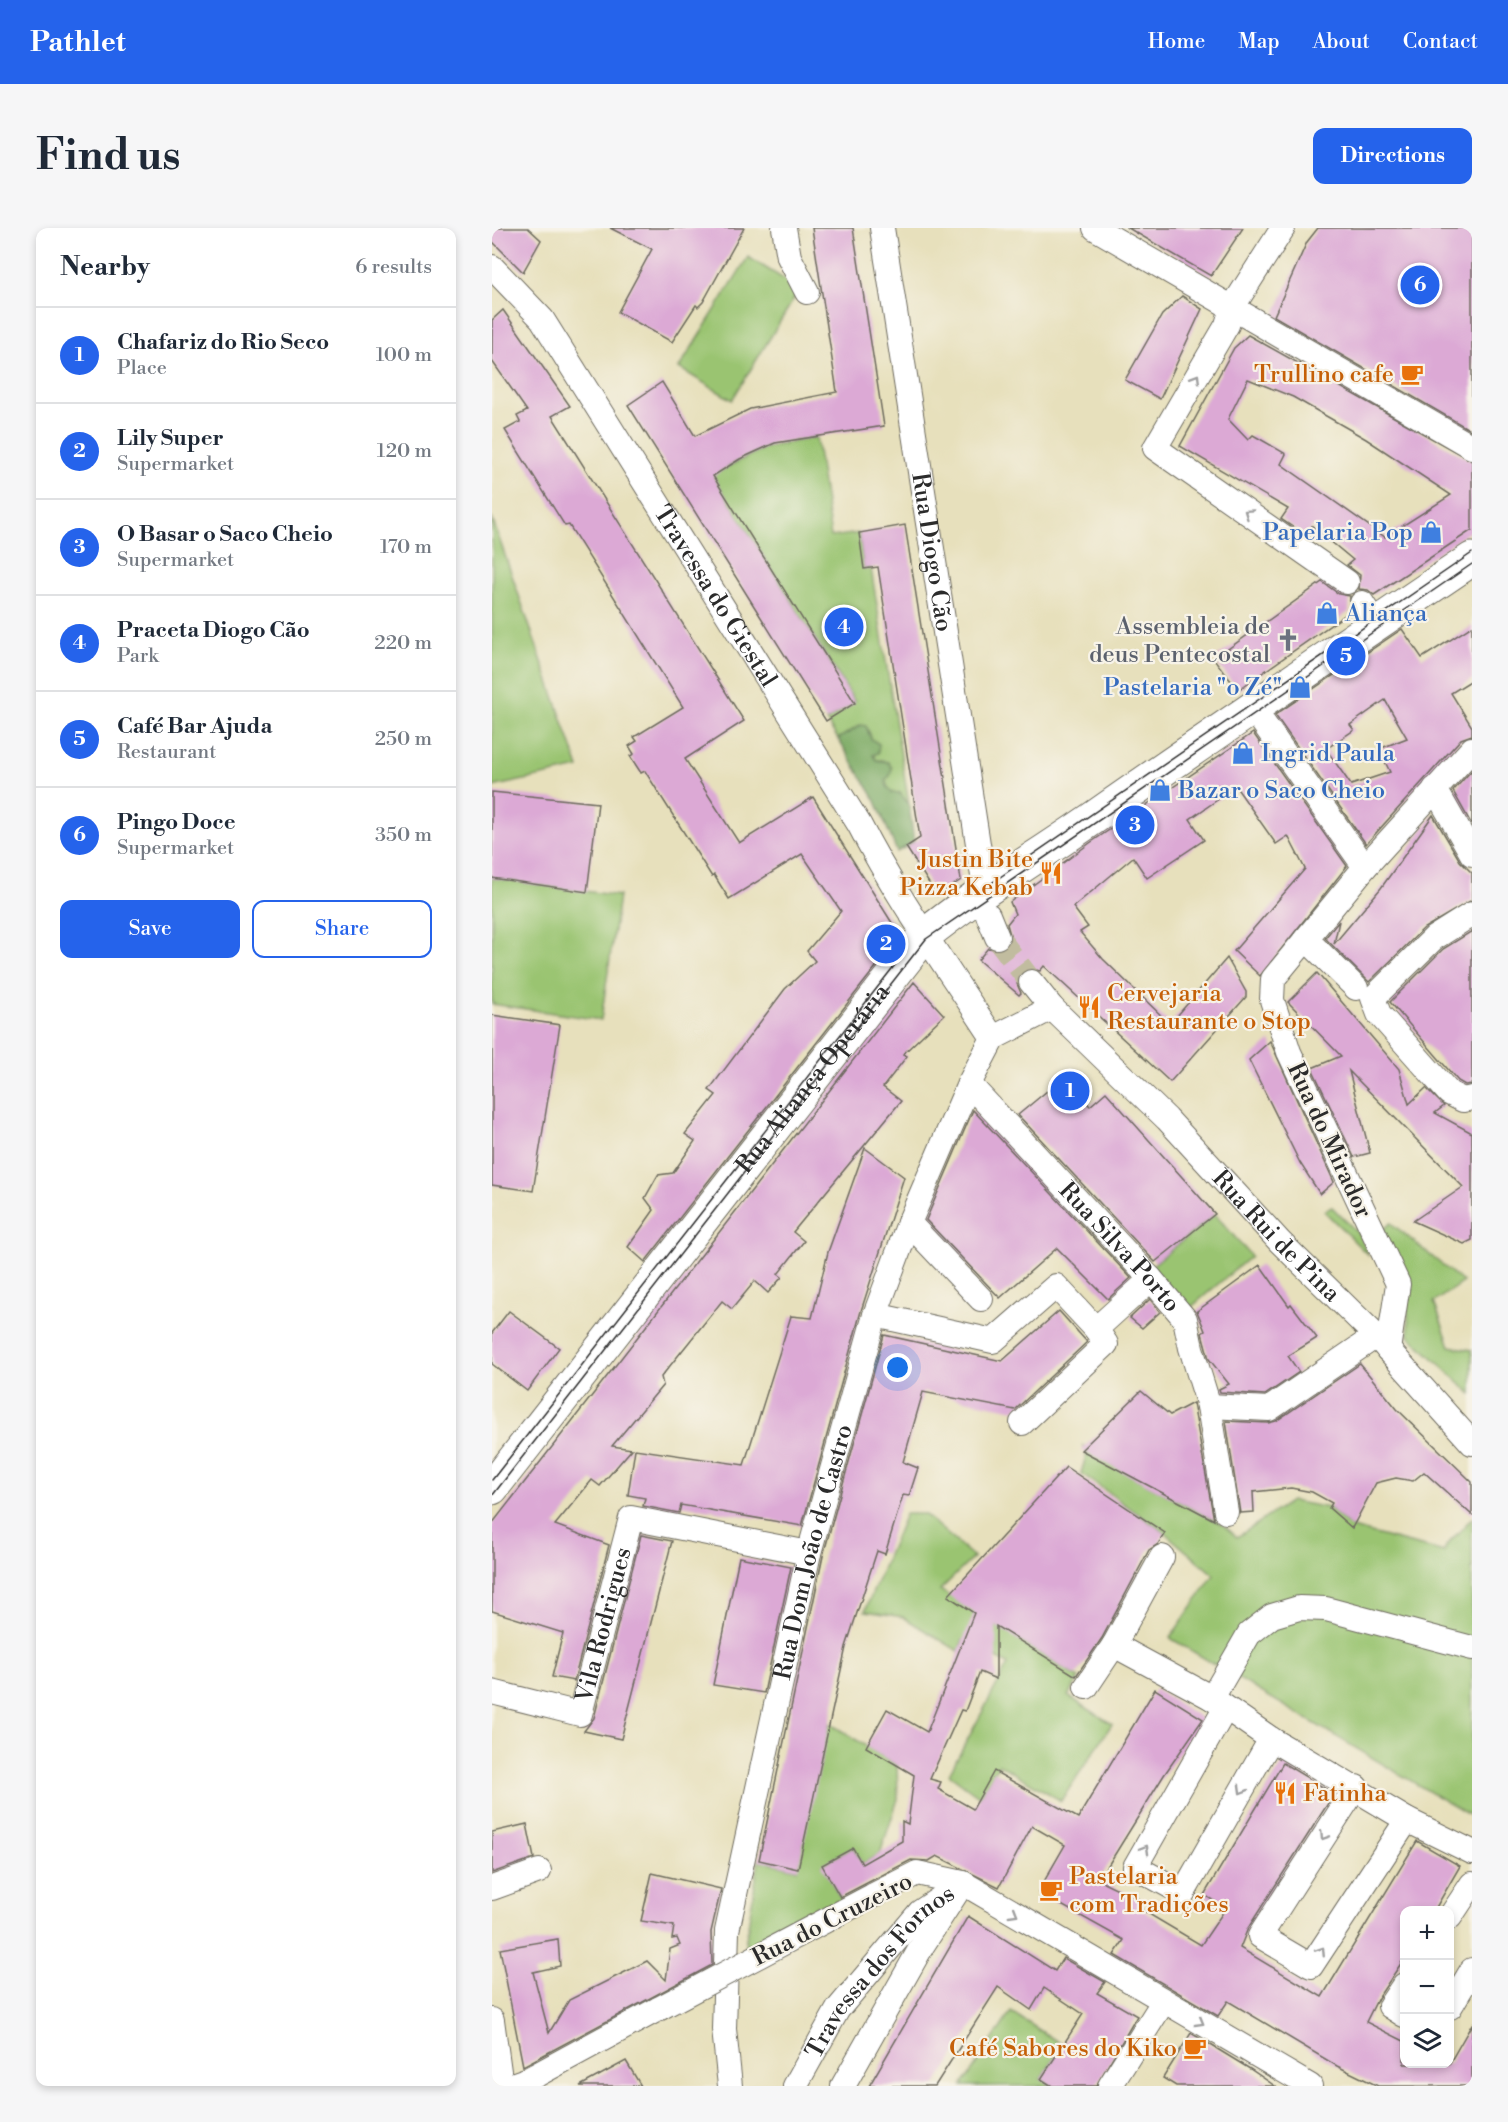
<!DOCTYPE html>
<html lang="en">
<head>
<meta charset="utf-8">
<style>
  :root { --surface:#fff; --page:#f6f6f7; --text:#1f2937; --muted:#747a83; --line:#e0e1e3; --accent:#2563eb }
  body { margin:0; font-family:"Libre Bodoni",serif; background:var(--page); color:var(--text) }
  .controls { position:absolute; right:18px; bottom:18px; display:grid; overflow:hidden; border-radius:12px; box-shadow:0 3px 9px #0003 }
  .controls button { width:54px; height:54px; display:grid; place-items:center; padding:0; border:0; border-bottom:2px solid var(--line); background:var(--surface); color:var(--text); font:30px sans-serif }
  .you { position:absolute; left:406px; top:1140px; width:21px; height:21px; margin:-15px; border:4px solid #fff; border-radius:50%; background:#1a73e8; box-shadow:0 0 0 9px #1a73e833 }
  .badge { display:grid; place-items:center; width:39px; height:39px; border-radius:50%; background:var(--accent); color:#fff; font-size:20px; font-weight:700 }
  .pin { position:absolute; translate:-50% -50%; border:3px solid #fff; box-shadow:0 2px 6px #0006 }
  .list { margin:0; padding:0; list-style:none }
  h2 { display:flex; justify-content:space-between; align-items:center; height:78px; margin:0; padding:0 24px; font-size:26px }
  h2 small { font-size:20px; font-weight:400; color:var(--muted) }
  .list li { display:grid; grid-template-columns:39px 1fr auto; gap:18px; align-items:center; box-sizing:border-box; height:96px; padding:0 24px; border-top:2px solid var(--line) }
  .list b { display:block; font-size:22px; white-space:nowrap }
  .list p { margin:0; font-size:20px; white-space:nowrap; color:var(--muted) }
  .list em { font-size:20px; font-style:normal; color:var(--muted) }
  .actions { display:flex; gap:12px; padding:18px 24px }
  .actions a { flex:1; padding:14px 0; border:2px solid var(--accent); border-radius:12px; text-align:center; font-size:21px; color:var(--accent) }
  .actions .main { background:var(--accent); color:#fff }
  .icon { flex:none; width:33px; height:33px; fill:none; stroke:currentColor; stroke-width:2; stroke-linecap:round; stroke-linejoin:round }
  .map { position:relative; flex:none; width:980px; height:1858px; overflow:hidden; border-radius:12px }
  header { display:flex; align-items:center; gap:36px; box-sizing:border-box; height:84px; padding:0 30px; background:var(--accent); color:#fff }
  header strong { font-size:28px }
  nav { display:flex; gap:33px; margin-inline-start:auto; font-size:21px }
  .intro { display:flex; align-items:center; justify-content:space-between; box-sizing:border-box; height:144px; padding:0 36px }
  h1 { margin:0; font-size:42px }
  .button { padding:15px 27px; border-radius:12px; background:var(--accent); color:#fff; font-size:21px; font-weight:700 }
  main { display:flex; gap:36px; padding:0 36px }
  aside { flex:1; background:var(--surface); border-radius:12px; box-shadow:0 3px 9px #0003 }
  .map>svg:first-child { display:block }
  .green { fill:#9ac471; stroke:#62784e; stroke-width:1.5 }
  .forest { fill:#7baa63; stroke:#536a47; stroke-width:1.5 }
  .building { fill:#dca9d5; fill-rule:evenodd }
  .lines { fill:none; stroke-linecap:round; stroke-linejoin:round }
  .street-tunnel { stroke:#c1bc9f; stroke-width:24; stroke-dasharray:24 12; stroke-linecap:butt }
  .street-casing { stroke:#6d6a5e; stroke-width:26 }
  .secondary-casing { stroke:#6d6a5e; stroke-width:35 }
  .street { stroke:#fff; stroke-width:24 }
  .secondary { stroke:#fff; stroke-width:33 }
  .tram { stroke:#2b2b2b; stroke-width:1.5 }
  .street-bridge-casing { stroke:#6d6a5e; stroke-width:26; stroke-linecap:butt }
  .street-bridge { stroke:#fff; stroke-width:24 }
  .oneway { stroke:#a0a0a0 }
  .labels { text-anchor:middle; stroke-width:4.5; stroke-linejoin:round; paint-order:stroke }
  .food-label { font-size:24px; fill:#c56008; stroke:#f7f3e8; text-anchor:end }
  .shop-label { font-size:24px; fill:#366cbe; stroke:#f7f3e8; text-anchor:start }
  .street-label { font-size:24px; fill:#2b2b2b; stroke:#f7f3e8 }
  .worship-label { font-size:24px; fill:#5b616d; stroke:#f7f3e8; text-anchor:end }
</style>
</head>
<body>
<header>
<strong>Pathlet</strong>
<nav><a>Home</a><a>Map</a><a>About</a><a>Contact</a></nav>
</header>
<div class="intro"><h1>Find us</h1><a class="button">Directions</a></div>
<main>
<aside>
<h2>Nearby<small>6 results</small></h2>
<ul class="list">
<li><span class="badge">1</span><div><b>Chafariz do Rio Seco</b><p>Place</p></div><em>100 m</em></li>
<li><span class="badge">2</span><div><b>Lily Super</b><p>Supermarket</p></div><em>120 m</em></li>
<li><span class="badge">3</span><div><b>O Basar o Saco Cheio</b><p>Supermarket</p></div><em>170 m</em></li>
<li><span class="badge">4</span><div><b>Praceta Diogo Cão</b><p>Park</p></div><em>220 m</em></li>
<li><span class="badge">5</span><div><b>Café Bar Ajuda</b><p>Restaurant</p></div><em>250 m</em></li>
<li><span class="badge">6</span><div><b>Pingo Doce</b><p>Supermarket</p></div><em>350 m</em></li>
</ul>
<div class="actions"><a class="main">Save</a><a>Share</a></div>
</aside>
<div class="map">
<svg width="980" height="1858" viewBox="0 0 980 1858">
  <rect width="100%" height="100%" fill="#f7f3e8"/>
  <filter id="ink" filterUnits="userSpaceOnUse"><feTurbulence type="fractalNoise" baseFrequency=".0167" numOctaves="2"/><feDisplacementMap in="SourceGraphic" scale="12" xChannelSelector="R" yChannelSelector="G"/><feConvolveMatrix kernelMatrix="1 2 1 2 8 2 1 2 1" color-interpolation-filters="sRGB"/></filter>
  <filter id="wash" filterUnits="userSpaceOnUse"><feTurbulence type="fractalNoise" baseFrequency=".008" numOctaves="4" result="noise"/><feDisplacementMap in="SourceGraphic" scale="24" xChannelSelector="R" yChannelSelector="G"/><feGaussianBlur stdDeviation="1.35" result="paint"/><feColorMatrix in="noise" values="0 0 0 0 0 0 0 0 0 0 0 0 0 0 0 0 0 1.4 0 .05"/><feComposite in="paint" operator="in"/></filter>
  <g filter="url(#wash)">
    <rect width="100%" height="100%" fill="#e7e0bc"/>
    <!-- green -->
    <g class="green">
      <path d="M256 29 308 61 240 172 187 140Z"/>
      <path d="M324 209 339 309 367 305 372 341 379 340 417 577 408 565H400L395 558 391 532H384C378 520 383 501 368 497L346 511 334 493 363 474 220 247 272 220Z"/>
      <path d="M0 290 87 540 0 559Z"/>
      <path d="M0 650 127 668 109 792 0 776Z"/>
      <path d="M840 979 866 1005 877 1028 832 983Z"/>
      <path d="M723 986 759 1028 697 1081 658 1039Z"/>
      <path d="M899 995 971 1054 942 1074 958 1118 980 1122V1166L917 1108 914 1058 890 1002Z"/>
      <path d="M592 1218 632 1244 730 1296 745 1309 799 1273 837 1280 860 1300 952 1324 954 1318 980 1290V1589L678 1410 722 1347 673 1305 589 1245 595 1225Z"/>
      <path d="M413 1286H432L482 1329 448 1362 587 1450 576 1468 620 1496 569 1573 507 1536 488 1569 457 1546 516 1436 471 1412 466 1423 411 1389 373 1383Z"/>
      <path d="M337 1495 405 1537 406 1571 388 1626 370 1636 361 1620 331 1637 351 1675 252 1723 267 1632 305 1641Z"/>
      <path d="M519 1784 571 1817 549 1851 560 1858H470Z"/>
    </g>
    <!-- forest -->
    <path class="forest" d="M369 497 374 498 379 511 387 516 386 525 381 527 384 532 396 534 400 540 398 548 394 551 395 558 400 565H408L417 577 422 614 405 624 383 571 346 511Z"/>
    <g id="blocks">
      <!-- building -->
      <g class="building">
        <path d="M0 0H36L49 12 31 44 0 13Z"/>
        <path d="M118 0H252L211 74 206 79 204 77 180 114 126 84 160 21Z"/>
        <path d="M320 0H361L392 198 283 215 248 231 221 248 363 475 334 493 136 177 170 154 203 208 258 181 345 164Z"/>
        <path d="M636 0H751L719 48Z"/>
        <path d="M826 0H980V203L782 88 815 14Z"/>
        <path d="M690 68 710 81 668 171 633 152 670 87Z"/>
        <path d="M11 82 78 178 60 188 252 493 193 531 247 615 321 569 402 698 391 709 399 714 387 735 153 1034 136 1019 162 982 153 970 166 947 181 945 203 913 193 906 224 867 217 862 293 761 323 733 315 723 349 683 310 626 237 671 222 647 220 649 153 543 149 545 138 528 142 526 137 518 145 513 142 509 191 479 77 297 73 298 13 202 28 194 25 188 35 183 0 133V92Z"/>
        <path d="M756 107 980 233V302L882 367 876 362 867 361 868 347 855 337 861 332 820 298 814 308 789 291 796 281 688 218 742 120ZM756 151 801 169 874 211 959 267 893 309 789 236 794 226 761 207 756 212 736 191Z"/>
        <path d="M413 297 469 652 445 668 414 619 428 610 386 339 372 341 367 305Z"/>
        <path d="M830 354 847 366 858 368 857 384 746 462 722 431Z"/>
        <path d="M980 398V452L959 465 980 499V507L969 511 874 616 783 487 910 401 930 430ZM893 472 915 510 887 521 898 544 859 557 834 521 862 502 858 497Z"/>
        <path d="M761 505 855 638 768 748 742 723 813 641 796 608 784 616 744 559 698 591 712 612 655 650 641 629 581 679 596 699 588 704 611 731 678 796 735 730 754 764V769L678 854 552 738 548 743 537 740 530 743 525 756 529 765 527 767 486 732 496 720 510 722 517 717 519 710 515 696 523 686 518 674 598 615Z"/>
        <path d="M980 542V597L961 563Z"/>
        <path d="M0 564 106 575 95 664 0 650Z"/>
        <path d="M941 587 968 633 980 645V672L932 700 877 754 833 710 847 693 842 716 889 660Z"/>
        <path d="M980 703V856L973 857 966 853 898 774 951 721Z"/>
        <path d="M825 745 907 841 917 876 934 860 952 878 943 885 980 905V1012L972 1016 921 993 971 959 857 843 878 925 862 929 820 840 849 828 796 774Z"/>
        <path d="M422 754 452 787 411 826 415 828 391 859 409 873 301 1004 312 1013 286 1046 290 1049 276 1065 263 1053 240 1081 230 1073 169 1149 171 1157 120 1218 140 1221 108 1258 100 1252 63 1297 117 1317 82 1453 60 1449 71 1405 0 1383V1296Z"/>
        <path d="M0 787 68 797 41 963 0 957Z"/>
        <path d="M778 813 842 954 828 966 808 935 757 832Z"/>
        <path d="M577 857 598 878 614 864 723 986 663 1034 526 887 555 863 563 872Z"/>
        <path d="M481 882 639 1050 616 1071 565 1020 508 1070 434 992Z"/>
        <path d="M373 920 412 949 369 1083 310 1298 189 1277 187 1285 151 1278 153 1270 136 1267 143 1221 252 1237 299 1088 320 1090 336 1024Z"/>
        <path d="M768 1037 797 1078 799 1076 825 1110 796 1128 807 1144 773 1167 728 1164 727 1161 737 1156 717 1131 710 1105 713 1103 705 1083Z"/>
        <path d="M658 1071 668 1084 650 1100 638 1090Z"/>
        <path d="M17 1083 67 1120 35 1163 0 1136V1105Z"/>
        <path d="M567 1083 595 1114 523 1182 431 1164 411 1234 426 1240 417 1268 411 1267 393 1326 385 1323 354 1419 306 1641 267 1632 331 1328 392 1107 510 1133Z"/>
        <path d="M868 1136 905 1181 980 1254V1287L932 1244 921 1253 904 1250 884 1255 860 1300 837 1280 840 1275 820 1264 799 1260 761 1264 762 1284 748 1285 734 1193 776 1195 784 1193Z"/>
        <path d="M649 1163 678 1187 701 1175 722 1292 589 1222Z"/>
        <path d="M574 1239 673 1305 666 1316 657 1322 610 1410 584 1448 504 1398V1451L488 1444 473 1483 469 1482 438 1551 449 1554 446 1561 481 1581 502 1543 586 1590 663 1461 711 1491 672 1547 607 1652 649 1672 645 1679 709 1717 734 1680 712 1667 791 1535 842 1566 756 1700 748 1720 830 1769 925 1613 968 1638 942 1683H912V1731L886 1770 874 1794 912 1813V1836H957L980 1796V1858H886L845 1838 736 1773 726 1788 622 1727 632 1712 546 1664 573 1617 540 1598 507 1659 445 1628 437 1633 419 1632 348 1669 330 1637 361 1620 370 1636 410 1613V1593L416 1596 422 1547 374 1519 395 1481 435 1504 482 1385 456 1368Z"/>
        <path d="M149 1307 180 1313 129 1511 92 1503 102 1490Z"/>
        <path d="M247 1329 299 1339 272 1465 221 1457Z"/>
        <path d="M35 1596 42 1630 0 1645V1604Z"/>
        <path d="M160 1645 229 1661 219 1704 220 1737 31 1838 8 1721 66 1711 68 1738 41 1744 57 1805 77 1772 155 1733 174 1752 178 1721 188 1717 185 1710 180 1711 182 1698 149 1693Z"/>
        <path d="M476 1688 563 1743 571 1730 613 1754 605 1765 645 1788 604 1858H560L549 1851 591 1786 552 1760 539 1782 506 1759 443 1858H377Z"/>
        <path d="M699 1805 758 1841 783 1858H684L671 1850Z"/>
        <path d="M134 1833 149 1858H88Z"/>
      </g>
    </g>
  </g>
  <g filter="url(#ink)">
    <use href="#blocks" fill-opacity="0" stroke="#6d6a5e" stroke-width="1.5"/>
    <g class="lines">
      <!-- street-tunnel -->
      <path class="street-tunnel" d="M505 709 539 754"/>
      <!-- street casing -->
      <g class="street-casing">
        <g id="street">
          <path d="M292 0 297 29 315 64"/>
          <path id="s1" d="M390 0 491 648"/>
          <path d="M603 0 980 219"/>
          <path d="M791 0 740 80 735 97 663 220 855 354"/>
          <path id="s2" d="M0 39 50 91 367 596C406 672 455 739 501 810"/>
          <path d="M870 375 884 397"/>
          <path d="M760 479 873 639"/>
          <path d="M943 561 980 626"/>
          <path d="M980 686 942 710 881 770 887 786 957 865 971 872 980 870"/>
          <path d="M496 687 505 709"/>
          <path d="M814 711 864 760"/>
          <path d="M539 754 560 780"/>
          <path id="s3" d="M501 810 560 780 675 891 788 1014 884 1108 980 1215"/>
          <path id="s4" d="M477 856 659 1051 693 1091 699 1120 717 1178 734 1284"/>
          <path d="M417 995 489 1071"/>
          <path d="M383 1087 501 1113 564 1058 604 1101"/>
          <path d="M896 1122 906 1056 797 824 780 772 781 751 873 639 980 521"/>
          <path d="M717 1178 777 1181 884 1108"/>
          <path d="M530 1195 614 1116 604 1101 659 1051"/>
          <path d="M622 1417 720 1470 779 1511 915 1592 980 1624"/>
          <path d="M594 1459 622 1417 670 1329"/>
          <path id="s5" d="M0 1464 88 1486 139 1290 317 1325"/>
          <path d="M720 1470 757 1406 780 1388 807 1380 834 1381 980 1420"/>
          <path d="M733 1481 643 1639 691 1665 779 1511"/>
          <path d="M864 1559 768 1708 819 1738 915 1592"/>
          <path d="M0 1660 47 1643"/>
          <path d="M380 1668 425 1645 471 1655 818 1858"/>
          <path d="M958 1689 980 1656"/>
          <path d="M912 1757 898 1778 912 1787"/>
          <path d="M958 1779 980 1742"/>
          <path d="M0 1792 9 1858"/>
          <path d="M17 1858 37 1851 168 1780"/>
          <path id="s6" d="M238 1858 232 1801 235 1703 317 1325 383 1087 417 995 477 856 501 810"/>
          <path id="s7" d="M303 1858 346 1781 428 1684 471 1655"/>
          <path d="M351 1858 430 1718 465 1664"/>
          <path d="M618 1858 671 1774"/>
        </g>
      </g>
      <!-- secondary casing -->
      <g class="secondary-casing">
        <g id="secondary">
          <path id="s8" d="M0 1260 432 708C485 665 544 630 600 591 726 503 853 417 980 331"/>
        </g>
      </g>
      <!-- street -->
      <use href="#street" class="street"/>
      <!-- secondary -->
      <use href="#secondary" class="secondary"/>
      <!-- tram -->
      <g class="tram">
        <path d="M498 656 980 325"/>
        <path d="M0 1252 410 728"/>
        <path d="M0 1268 434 711 980 336"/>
      </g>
      <!-- street-bridge casing -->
      <g class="street-bridge-casing">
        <path id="street-bridge" d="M168 1780 380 1668"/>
      </g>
      <!-- street-bridge -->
      <use href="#street-bridge" class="street-bridge"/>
    </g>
    <!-- one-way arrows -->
    <defs><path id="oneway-chevron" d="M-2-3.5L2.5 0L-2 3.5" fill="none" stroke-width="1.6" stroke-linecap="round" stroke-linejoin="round" transform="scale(1.5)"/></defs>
    <g class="oneway">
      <use href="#oneway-chevron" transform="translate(704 150) rotate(-59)"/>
      <use href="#oneway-chevron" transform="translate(756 285) rotate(-145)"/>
      <use href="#oneway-chevron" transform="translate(750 1562) rotate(120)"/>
      <use href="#oneway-chevron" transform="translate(832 1608) rotate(123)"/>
      <use href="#oneway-chevron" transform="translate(653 1621) rotate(-60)"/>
      <use href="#oneway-chevron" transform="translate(522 1685) rotate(31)"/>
      <use href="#oneway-chevron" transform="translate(829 1723) rotate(-57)"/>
      <use href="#oneway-chevron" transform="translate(708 1794) rotate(30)"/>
    </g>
  </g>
  <!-- icons -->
  <defs>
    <g id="cafe-bare" transform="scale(1.8)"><path d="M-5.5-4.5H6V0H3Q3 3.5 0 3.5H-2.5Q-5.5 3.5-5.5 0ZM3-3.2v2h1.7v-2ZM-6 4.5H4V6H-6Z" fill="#e8710a" stroke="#f7f3e8" stroke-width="2.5" paint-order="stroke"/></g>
    <g id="shop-bare" transform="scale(1.8)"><path d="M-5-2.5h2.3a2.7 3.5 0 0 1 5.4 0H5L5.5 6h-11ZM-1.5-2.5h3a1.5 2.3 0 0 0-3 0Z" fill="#3f7fe0" stroke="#f7f3e8" stroke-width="2.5" paint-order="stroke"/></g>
    <g id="church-bare" transform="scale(1.8)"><path d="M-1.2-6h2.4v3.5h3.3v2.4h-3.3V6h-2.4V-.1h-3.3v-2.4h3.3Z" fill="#6b7280" stroke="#f7f3e8" stroke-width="2.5" paint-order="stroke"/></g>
    <g id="restaurant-bare" transform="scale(1.8)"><path d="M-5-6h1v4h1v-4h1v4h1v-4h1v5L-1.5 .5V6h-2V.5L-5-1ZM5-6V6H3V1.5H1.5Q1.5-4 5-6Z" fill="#e8710a" stroke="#f7f3e8" stroke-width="2.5" paint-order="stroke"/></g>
  </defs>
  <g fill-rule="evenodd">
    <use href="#cafe-bare" x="920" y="146"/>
    <use href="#shop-bare" x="939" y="304"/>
    <use href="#shop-bare" x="835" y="385"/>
    <use href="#church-bare" x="796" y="412"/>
    <use href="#shop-bare" x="808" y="459"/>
    <use href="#shop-bare" x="751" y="525"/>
    <use href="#shop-bare" x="668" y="562"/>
    <use href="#restaurant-bare" x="559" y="645"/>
    <use href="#restaurant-bare" x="597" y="779"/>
    <use href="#restaurant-bare" x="793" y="1565"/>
    <use href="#cafe-bare" x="559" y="1662"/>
    <use href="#cafe-bare" x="703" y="1820"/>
  </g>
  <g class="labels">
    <!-- food labels -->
    <g class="food-label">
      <text x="902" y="154">Trullino cafe</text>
      <text x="541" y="639">Justin Bite<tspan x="541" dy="28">Pizza Kebab</tspan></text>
      <text x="615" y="773" text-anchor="start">Cervejaria<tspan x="615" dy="28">Restaurante o Stop</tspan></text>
      <text x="811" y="1573" text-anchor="start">Fatinha</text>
      <text x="577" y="1656" text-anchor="start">Pastelaria<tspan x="577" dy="28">com Tradições</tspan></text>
      <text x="685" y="1828">Café Sabores do Kiko</text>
    </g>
    <!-- shop labels -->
    <g class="shop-label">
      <text x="921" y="312" text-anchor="end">Papelaria Pop</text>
      <text x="853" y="393">Aliança</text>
      <text x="790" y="467" text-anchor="end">Pastelaria "o Zé"</text>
      <text x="769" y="533">Ingrid Paula</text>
      <text x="686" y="570">Bazar o Saco Cheio</text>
    </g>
    <!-- street labels -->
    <g class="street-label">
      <text dy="8" stroke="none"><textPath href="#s1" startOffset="328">Rua Diogo Cão</textPath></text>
      <text dy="8" stroke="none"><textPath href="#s2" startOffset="399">Travessa do Giestal</textPath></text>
      <text dy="8" stroke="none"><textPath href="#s8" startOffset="520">Rua Aliança Operária</textPath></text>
      <text transform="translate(838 912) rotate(65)" y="8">Rua do Mirador</text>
      <text dy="8" stroke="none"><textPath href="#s3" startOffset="386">Rua Rui de Pina</textPath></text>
      <text dy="8" stroke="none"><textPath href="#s4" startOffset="222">Rua Silva Porto</textPath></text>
      <text dy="8" stroke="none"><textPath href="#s6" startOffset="544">Rua Dom João de Castro</textPath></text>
      <text dy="8" stroke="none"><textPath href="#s5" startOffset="183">Vila Rodrigues</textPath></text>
      <text transform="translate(340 1691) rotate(-27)" y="8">Rua do Cruzeiro</text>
      <text dy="8" stroke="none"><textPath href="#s7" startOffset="144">Travessa dos Fornos</textPath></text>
    </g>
    <!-- worship labels -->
    <g class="worship-label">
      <text x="778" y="406">Assembleia de<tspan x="778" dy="28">deus Pentecostal</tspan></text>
    </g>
  </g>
</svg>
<div class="controls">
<button>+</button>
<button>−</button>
<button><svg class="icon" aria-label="layers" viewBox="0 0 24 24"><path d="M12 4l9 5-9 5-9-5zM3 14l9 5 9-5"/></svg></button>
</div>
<div class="you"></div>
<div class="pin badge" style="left:578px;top:863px">1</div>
<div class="pin badge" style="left:394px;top:716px">2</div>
<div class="pin badge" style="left:643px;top:597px">3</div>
<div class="pin badge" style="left:352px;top:399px">4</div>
<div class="pin badge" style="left:854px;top:428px">5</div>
<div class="pin badge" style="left:928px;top:57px">6</div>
</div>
</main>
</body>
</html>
